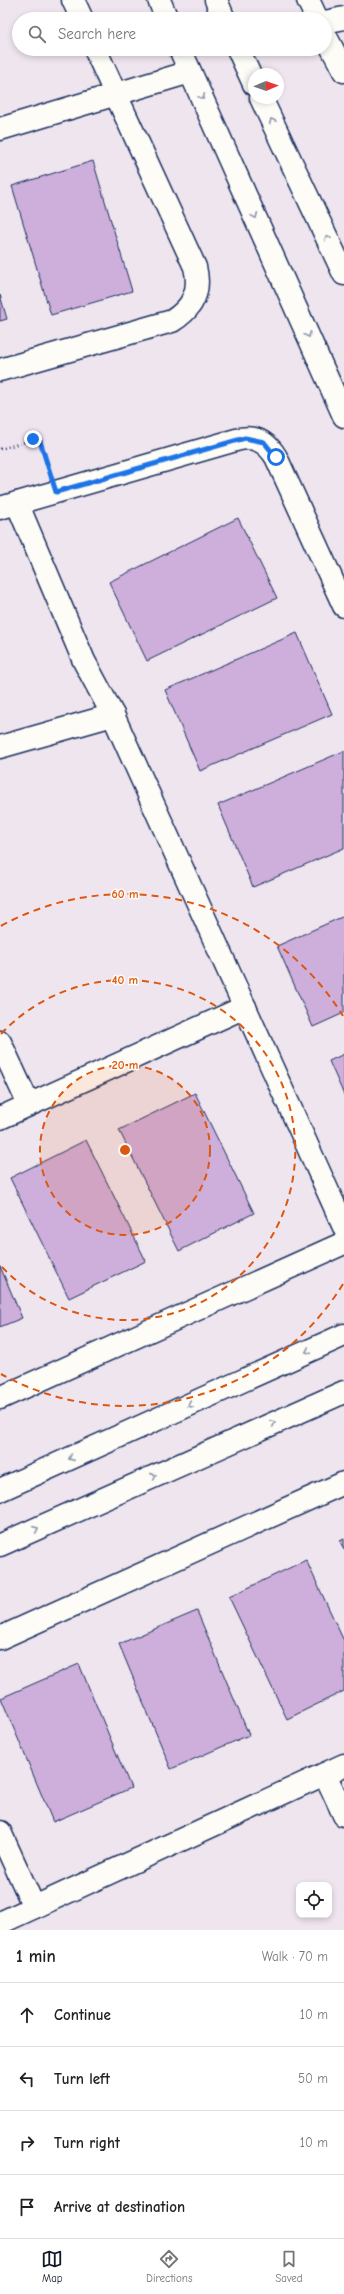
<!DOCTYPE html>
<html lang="en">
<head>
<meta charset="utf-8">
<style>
  :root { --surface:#fff; --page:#f2f2f2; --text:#202124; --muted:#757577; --line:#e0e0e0; --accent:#111827 }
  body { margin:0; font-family:"Comic Neue",sans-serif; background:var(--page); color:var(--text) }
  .controls { position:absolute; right:12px; bottom:12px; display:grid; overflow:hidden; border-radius:8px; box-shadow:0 2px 6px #0003 }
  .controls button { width:36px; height:36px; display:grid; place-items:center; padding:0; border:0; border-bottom:1px solid var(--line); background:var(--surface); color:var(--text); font:20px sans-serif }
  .compass { position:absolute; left:248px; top:68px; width:36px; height:36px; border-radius:50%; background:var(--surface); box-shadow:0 2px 6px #0003; rotate:88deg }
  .stop { position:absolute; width:12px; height:12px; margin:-9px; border:3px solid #1a73e8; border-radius:50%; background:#fff }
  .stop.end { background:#1a73e8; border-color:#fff; box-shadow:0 1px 4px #0008 }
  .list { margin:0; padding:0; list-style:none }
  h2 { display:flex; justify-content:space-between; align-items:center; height:52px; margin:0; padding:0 16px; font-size:17px }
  h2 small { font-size:13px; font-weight:400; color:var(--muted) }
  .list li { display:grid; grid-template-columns:26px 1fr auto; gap:12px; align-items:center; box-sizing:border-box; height:64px; padding:0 16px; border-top:1px solid var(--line) }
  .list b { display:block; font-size:15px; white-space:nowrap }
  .list em { font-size:13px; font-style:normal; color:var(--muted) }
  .icon { flex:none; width:22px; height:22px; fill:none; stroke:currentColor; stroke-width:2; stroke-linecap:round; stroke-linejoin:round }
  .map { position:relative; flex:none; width:344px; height:1930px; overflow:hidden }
  .search { position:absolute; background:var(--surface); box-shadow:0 2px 6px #0003; left:12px; right:12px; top:12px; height:44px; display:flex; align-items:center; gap:10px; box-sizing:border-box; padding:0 14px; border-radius:22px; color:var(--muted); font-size:15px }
  .sheet { height:308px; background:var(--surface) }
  nav { display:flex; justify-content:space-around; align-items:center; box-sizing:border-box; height:56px; border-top:1px solid var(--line); background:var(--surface); font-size:11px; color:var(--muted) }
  nav a { display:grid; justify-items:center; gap:2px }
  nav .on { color:var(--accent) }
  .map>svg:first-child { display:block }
  .building { fill:#ceafdb; stroke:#1b2f5e }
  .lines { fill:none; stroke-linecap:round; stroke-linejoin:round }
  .minor-casing { stroke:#1b2f5e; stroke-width:25 }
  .path { stroke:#1b2f5e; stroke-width:2.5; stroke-dasharray:1 3; stroke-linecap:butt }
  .minor { stroke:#fdfcf7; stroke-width:22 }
  .oneway { stroke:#8c96aa }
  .route { stroke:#1a73e8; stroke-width:5 }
  .ring { fill:none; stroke:#de5710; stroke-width:2; stroke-dasharray:7 5 }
  .centre { fill:#de5710; stroke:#fdfcf7; stroke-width:2 }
  .ring-label { font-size:12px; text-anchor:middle; font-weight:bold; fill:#de5710; stroke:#fdfcf7; stroke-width:3; stroke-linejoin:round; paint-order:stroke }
</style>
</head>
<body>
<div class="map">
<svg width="344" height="1930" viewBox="0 0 344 1930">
  <rect width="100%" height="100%" fill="#efe5ef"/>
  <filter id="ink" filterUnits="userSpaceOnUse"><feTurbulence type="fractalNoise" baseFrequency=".025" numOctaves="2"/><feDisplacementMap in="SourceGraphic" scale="8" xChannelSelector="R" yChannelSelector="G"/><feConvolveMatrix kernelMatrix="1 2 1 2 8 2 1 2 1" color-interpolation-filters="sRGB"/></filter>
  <g filter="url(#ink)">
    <!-- building -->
    <g class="building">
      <path d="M93 161 132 291 51 315 12 186Z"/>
      <path d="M0 295 7 319 0 321Z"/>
      <path d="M238 518 277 598 147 661 109 582Z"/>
      <path d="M297 633 332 714 200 771 165 690Z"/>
      <path d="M344 751V848L253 887 218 805Z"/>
      <path d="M344 916V1013L313 1027 277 946Z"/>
      <path d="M344 1054V1095L329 1061Z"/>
      <path d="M195 1093 254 1213 179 1251 119 1130Z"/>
      <path d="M86 1140 146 1261 69 1298 10 1178Z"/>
      <path d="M0 1266 22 1318 0 1327Z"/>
      <path d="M344 1539V1550L340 1541Z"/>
      <path d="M306 1560 344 1641V1691L287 1719 229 1597Z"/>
      <path d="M197 1611 249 1735 171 1769 119 1644Z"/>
      <path d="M79 1664 131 1788 53 1822 1 1698Z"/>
    </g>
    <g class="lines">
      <!-- minor casing -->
      <g class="minor-casing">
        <g id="minor">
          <path d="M73 0 82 19"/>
          <path d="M159 0 167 19"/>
          <path d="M216 0 224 19"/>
          <path d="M308 0 317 19"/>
          <path d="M325 22 344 18"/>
          <path d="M325 35 344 71"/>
          <path d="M180 49 344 416"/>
          <path d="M238 49 254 84"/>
          <path d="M261 98 344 274"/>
          <path d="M0 129 190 72"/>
          <path d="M0 370 172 321C193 308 201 291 195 267L95 49"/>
          <path d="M17 503 84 661 113 715 344 1227"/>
          <path d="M0 508 236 440C254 435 266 441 276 457L344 606"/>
          <path d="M0 747 113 715"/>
          <path d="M0 1042 29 1105"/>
          <path d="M0 1118 245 1007"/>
          <path d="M0 1398 344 1243"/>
          <path d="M0 1490 344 1335"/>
          <path d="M0 1545 344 1392"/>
          <path d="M0 1638 344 1483"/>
          <path d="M325 1774 344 1815"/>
          <path d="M0 1832 34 1907"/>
          <path d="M0 1923 344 1765"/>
        </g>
      </g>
      <!-- path -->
      <path class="path" d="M0 449 36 439 40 441 48 467"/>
      <!-- minor -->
      <use href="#minor" class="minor"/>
    </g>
    <!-- one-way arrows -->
    <defs><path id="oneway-chevron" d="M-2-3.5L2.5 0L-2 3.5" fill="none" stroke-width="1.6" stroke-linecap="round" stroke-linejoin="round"/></defs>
    <g class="oneway">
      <use href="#oneway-chevron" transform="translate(202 97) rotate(66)"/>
      <use href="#oneway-chevron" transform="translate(272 121) rotate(-115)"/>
      <use href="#oneway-chevron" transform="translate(255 216) rotate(66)"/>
      <use href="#oneway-chevron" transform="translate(327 238) rotate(-115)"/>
      <use href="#oneway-chevron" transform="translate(308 335) rotate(66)"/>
      <use href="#oneway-chevron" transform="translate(308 1351) rotate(156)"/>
      <use href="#oneway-chevron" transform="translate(190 1405) rotate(156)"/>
      <use href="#oneway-chevron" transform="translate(273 1423) rotate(-24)"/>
      <use href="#oneway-chevron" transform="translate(71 1458) rotate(156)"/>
      <use href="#oneway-chevron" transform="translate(154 1476) rotate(-24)"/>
      <use href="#oneway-chevron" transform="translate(36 1529) rotate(-24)"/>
    </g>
  </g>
  <g class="lines" filter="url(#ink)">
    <!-- route -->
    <path class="route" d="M33 439 40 441 56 492 245 438 264 442 276 457"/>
  </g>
  <!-- distance rings -->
  <circle cx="125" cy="1150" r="85" fill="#de5710" fill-opacity=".12"/>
  <g class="ring">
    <circle cx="125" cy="1150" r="85"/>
    <path d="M1 1034A170 170 0 1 1 1 1266"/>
    <path d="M343 1284A256 256 0 0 1 1 1374M1 926A256 256 0 0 1 343 1016"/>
  </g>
  <circle cx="125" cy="1150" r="6" class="centre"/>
  <g class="ring-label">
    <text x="125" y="898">60 m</text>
    <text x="125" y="984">40 m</text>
    <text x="125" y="1069">20 m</text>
  </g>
</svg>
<div class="controls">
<button><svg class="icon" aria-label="locate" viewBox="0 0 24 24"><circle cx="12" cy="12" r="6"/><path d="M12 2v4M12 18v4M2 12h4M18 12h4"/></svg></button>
</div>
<svg class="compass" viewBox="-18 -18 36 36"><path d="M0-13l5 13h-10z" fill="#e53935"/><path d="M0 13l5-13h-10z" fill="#757577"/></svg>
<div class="stop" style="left:276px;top:457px"></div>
<div class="stop end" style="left:33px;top:439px"></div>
<div class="search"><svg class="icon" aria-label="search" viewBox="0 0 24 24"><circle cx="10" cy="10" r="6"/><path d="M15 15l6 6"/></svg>Search here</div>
</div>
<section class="sheet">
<h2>1 min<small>Walk · 70 m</small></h2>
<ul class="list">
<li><svg class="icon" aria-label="ahead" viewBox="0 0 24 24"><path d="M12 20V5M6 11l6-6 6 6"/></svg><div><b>Continue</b></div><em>10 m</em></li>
<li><svg class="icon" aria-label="left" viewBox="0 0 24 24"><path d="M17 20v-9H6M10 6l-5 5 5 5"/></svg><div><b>Turn left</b></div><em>50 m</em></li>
<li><svg class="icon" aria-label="right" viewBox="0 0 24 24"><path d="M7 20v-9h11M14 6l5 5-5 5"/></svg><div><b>Turn right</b></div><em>10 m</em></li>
<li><svg class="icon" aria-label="arrive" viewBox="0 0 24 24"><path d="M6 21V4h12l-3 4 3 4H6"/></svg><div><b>Arrive at destination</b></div></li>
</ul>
</section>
<nav>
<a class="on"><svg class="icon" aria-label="map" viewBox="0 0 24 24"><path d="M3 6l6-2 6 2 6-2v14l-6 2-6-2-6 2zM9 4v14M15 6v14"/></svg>Map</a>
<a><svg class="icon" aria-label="directions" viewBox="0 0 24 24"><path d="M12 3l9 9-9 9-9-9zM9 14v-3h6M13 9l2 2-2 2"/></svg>Directions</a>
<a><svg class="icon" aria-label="saved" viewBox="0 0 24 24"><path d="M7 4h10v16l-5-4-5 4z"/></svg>Saved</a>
</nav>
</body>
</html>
